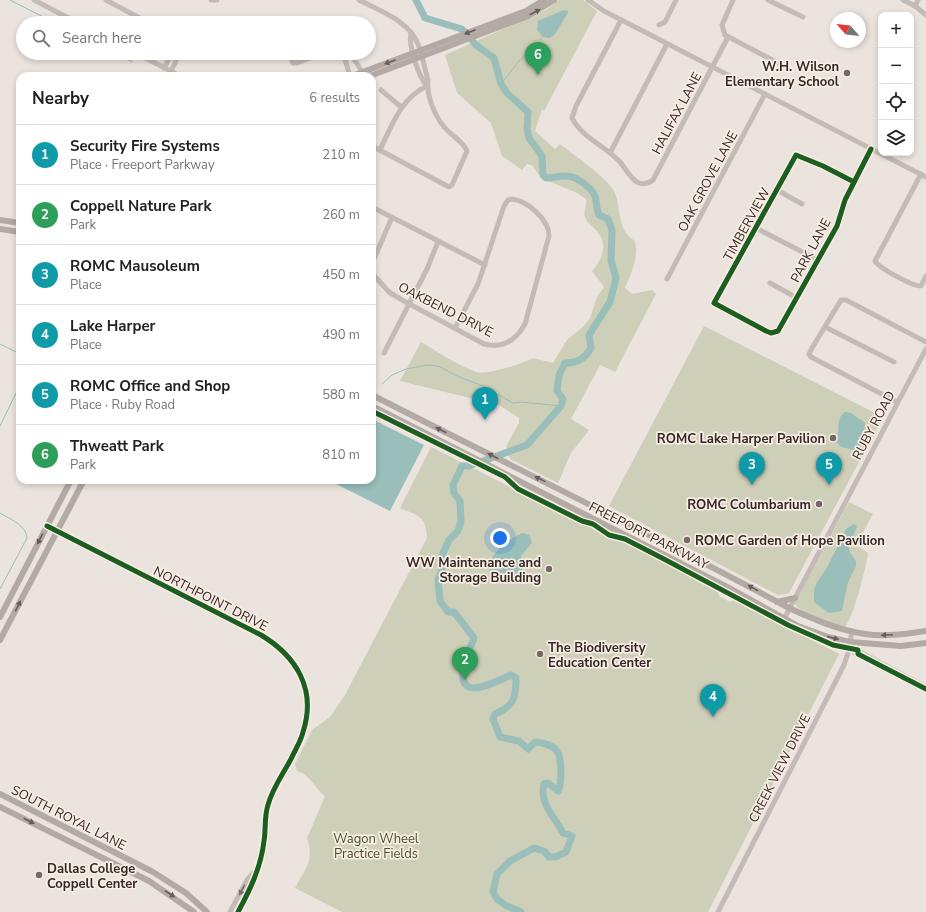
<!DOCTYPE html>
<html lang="en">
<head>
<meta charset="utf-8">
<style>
  :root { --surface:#fff; --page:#f2f2f2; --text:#202124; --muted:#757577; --line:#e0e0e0; --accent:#2563eb }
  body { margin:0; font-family:"Nunito Sans",sans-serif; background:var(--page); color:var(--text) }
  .controls { position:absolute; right:12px; top:12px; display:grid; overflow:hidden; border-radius:8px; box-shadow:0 2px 6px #0003 }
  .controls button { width:36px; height:36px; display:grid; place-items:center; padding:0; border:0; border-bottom:1px solid var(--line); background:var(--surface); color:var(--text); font:20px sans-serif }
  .compass { position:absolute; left:830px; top:12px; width:36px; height:36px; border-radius:50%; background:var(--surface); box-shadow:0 2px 6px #0003; rotate:297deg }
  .you { position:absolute; left:500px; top:538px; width:14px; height:14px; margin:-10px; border:3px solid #fff; border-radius:50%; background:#1a73e8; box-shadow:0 0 0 6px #1a73e833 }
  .badge { display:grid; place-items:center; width:26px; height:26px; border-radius:50%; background:var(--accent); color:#fff; font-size:13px; font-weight:700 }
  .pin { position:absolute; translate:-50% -33px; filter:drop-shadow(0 1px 2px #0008) }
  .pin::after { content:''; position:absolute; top:21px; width:14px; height:12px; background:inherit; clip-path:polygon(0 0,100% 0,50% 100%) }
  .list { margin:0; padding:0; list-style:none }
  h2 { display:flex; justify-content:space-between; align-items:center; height:52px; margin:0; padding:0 16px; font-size:17px }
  h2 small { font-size:13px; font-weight:400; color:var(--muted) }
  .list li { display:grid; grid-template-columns:26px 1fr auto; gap:12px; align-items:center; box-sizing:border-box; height:60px; padding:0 16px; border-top:1px solid var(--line) }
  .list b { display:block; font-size:15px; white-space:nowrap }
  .list p { margin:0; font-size:13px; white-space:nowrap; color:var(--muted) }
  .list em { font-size:13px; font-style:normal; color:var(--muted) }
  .icon { flex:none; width:22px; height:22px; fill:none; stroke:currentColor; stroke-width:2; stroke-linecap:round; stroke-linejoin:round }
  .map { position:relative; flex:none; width:926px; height:912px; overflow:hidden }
  .search { position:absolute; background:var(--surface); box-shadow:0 2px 6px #0003; left:16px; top:16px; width:360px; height:44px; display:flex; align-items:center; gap:10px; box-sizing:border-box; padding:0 14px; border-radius:22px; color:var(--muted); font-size:15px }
  .panel { position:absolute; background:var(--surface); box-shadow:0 2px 6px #0003; left:16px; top:72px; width:360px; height:412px; border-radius:12px }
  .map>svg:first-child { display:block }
  .green { fill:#cecfb8 }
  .water { fill:#9abeb9 }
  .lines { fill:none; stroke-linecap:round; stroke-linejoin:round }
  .stream { stroke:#9abeb9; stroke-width:1 }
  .river { stroke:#9abeb9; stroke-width:7 }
  .minor { stroke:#c4bbb7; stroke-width:5 }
  .major { stroke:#b3aaa6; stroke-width:6 }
  .cycleway-casing { stroke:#f9ede4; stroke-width:8 }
  .cycleway { stroke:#1b5e20; stroke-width:5 }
  .oneway { fill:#675c59 }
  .oneway2 { fill:#756a67 }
  .poi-dot { fill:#746966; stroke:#f9ede4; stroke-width:1.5 }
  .labels { text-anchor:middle; stroke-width:3.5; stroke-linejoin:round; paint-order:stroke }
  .poi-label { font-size:13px; font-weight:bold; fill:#342826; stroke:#f9ede4; text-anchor:end }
  .street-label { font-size:13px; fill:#342826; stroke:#f9ede4 }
  .park-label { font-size:13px; fill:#48522a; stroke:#f9ede4 }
</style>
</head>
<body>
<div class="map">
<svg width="926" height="912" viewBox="0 0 926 912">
  <rect width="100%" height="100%" fill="#ebe3de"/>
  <!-- green -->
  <g class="green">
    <path d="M558 0H583L597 11 544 111 542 109 535 131 555 149 560 144C574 155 606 177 614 191 622 208 616 230 635 241 639 256 631 274 625 288L632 294 652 290 656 294 615 372 600 365 571 419 589 430 571 453 558 483 510 459 506 446 519 423V418L499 405 400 381 421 342C438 352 457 365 476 372 486 376 524 363 533 358L553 363 567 340 584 326 590 318 597 297 604 287 592 271C603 258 609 243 595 229 592 226 586 222 585 217 583 211 587 206 586 199L577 193 541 178 532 165 527 164 522 170 502 156 491 123 457 93 445 55 546 10Z"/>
    <path d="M704 326 883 417 789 593 778 595 609 506Z"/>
    <path d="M431 447C485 474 538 503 594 526 603 530 607 537 618 539L718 591 719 596 730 602 735 600 839 654 708 912H342L295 888C305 868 315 863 307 838L325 796C314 788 311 775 297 771L295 764 312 730 330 717 345 695 427 538C426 516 419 516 400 508Z"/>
    <path d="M849 502 873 514 856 545 868 553C866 568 854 616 845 627 835 624 797 613 795 603Z"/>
    <path d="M855 646 926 684V693L852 655V650Z"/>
  </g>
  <!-- water -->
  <g class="water">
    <path d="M564 10 568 11V13L555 34 550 38 543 37 537 30 538 21Z"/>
    <path d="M845 412 851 413 865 423 862 444 855 450 841 447 837 443C840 433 835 418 845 412Z"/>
    <path d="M372 419 424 445 390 511 328 480H372Z"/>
    <path d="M854 524 857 526 849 547 850 553 856 561V566L848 582 842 611 829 613 814 602V590L817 582 827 568 846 529Z"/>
    <path d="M523 533 529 535 532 543 521 556C521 568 526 576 513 583 507 584 501 583 496 579 475 563 509 538 523 533Z"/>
  </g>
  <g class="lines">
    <!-- stream -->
    <g class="stream">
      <path d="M10 0 55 23"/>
      <path d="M540 40 543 37"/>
      <path d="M114 53 132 62"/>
      <path d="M501 84 519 61 538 43"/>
      <path d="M0 344 20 354"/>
      <path d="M382 384 392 375 406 369 427 365 438 366 457 376 483 386 513 403 521 402 561 406"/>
      <path d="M0 426 20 385"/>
      <path d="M0 513C10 519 26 525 27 538L0 589"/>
    </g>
    <!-- river -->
    <path class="river" d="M416 0 425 18 462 29 476 45 494 58 501 84 507 93 528 112 527 129 529 138 542 156 543 175 546 178C553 178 558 176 565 176 575 175 591 187 595 196 597 202 596 209 599 215L608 219 612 230 611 260 616 278 610 302 589 335 591 348C584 359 578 363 565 363L559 375 557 391 563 399 561 406 527 445 469 466H462L453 485 454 493 460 501 461 521 458 531 449 540 443 553 442 570 438 579 440 601 448 612H454L474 638C472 646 467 651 465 658 453 704 487 686 511 675L516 678C516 698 514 706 495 714L493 719 500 737 519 741 528 749 535 742C541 742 554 746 557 751 562 758 562 784 558 791L548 783 544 784C539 804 555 817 563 833L572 836 566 852 555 857H549L544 851 534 848 510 861 497 874 493 892 497 899 505 905 521 912"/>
    <!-- minor -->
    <g class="minor">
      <path d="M34 0 78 23"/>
      <path d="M106 0 149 23"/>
      <path d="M211 0H217"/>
      <path d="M359 0C379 10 403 19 415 38 422 49 424 67 428 80 426 96 436 120 448 131 455 138 463 142 467 151L452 185 449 187 372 146"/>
      <path d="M588 0 604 11 926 177"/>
      <path d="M733 0 722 25 725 35 780 64"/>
      <path d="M768 0 803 17"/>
      <path d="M903 0 915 6 926 15"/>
      <path d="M915 6 918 0"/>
      <path d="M621 20 576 106 572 118C583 139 606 146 620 162 626 169 631 180 639 183 644 185 649 183 653 180L728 37"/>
      <path d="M659 25 665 22 676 0"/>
      <path d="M411 34C408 46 419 77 427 86"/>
      <path d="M136 53 180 76"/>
      <path d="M208 53 219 57 233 53"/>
      <path d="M289 53 293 63H297L323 53"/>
      <path d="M343 53 350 76"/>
      <path d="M350 53 365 76"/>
      <path d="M164 68 172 53"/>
      <path d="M171 71 180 53"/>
      <path d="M381 90 401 107"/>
      <path d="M380 150C392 125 401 98 427 86"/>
      <path d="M610 153 667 44"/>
      <path d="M921 174 875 261C879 268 912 286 921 286L926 276"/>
      <path d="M854 182 823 166 796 155 714 303 766 331 771 333 778 331 837 226 845 200 871 149"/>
      <path d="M777 190 802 204"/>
      <path d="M372 207 485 265"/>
      <path d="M756 228 818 260"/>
      <path d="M372 264 392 217"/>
      <path d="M372 273 389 292 402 300 484 344C503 349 516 340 525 324L549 236C549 219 527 201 512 199L508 200 504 206 478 284 455 328"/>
      <path d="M667 279 765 94"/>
      <path d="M770 283 797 298"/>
      <path d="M825 327 894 362"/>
      <path d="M384 353 427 269 438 242"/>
      <path d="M897 402 811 357 809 354 812 348 841 300H846L926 342"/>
      <path d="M47 526 261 635C296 656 317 689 303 732 301 741 295 750 291 759 283 774 272 789 268 805 264 817 266 830 264 841 261 867 250 890 238 912"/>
      <path d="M784 619 926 349"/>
      <path d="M230 912 247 880 255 871"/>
      <path d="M718 912 844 665 848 653 852 631"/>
    </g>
    <!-- major -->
    <g class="major">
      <path d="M352 76 526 11 544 0"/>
      <path d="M370 76 528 16 554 0"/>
      <path d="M0 220 20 223"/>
      <path d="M0 229 20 232"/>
      <path d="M372 395C511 466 652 534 789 608 813 619 838 630 865 634 885 637 906 634 926 631"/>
      <path d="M372 406 733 590 798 626 828 637 850 642 901 646 926 643"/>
      <path d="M777 602 795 598"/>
      <path d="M0 617 71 480"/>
      <path d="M0 640 84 480"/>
      <path d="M0 794 153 872 186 893 207 912"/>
      <path d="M0 807 149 881 194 912"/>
    </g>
    <!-- cycleway casing -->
    <g class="cycleway-casing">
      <g id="cycleway">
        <path d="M854 182 823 166 796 155 714 303 766 331 771 333 778 331 837 226 845 200 871 149"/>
        <path d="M372 411 505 477 518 489 582 521 593 524 609 535 625 539 662 558 788 625 833 645 858 650V654L926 689"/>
        <path d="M47 526 261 635C296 656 317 689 303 732 301 741 295 750 291 759 283 774 272 789 268 805 264 817 266 830 264 841 261 867 250 890 238 912"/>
      </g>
    </g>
    <!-- cycleway -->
    <use href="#cycleway" class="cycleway"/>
  </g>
  <!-- one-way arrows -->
  <defs><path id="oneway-solid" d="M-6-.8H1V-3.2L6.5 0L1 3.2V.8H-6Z"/></defs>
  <g class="oneway">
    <use href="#oneway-solid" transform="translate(535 12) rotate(-27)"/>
    <use href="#oneway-solid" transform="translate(470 32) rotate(159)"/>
    <use href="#oneway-solid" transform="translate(390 62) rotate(160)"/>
    <use href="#oneway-solid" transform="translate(441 430) rotate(-153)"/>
    <use href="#oneway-solid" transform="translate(493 456) rotate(-153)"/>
    <use href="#oneway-solid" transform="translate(540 479) rotate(-154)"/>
    <use href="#oneway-solid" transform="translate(40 539) rotate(117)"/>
    <use href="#oneway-solid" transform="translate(753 588) rotate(-151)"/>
    <use href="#oneway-solid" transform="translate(18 606) rotate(-63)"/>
    <use href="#oneway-solid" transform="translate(887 635) rotate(177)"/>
    <use href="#oneway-solid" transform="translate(833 638) rotate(14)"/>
    <use href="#oneway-solid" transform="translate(29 821) rotate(27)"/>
    <use href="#oneway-solid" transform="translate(170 894) rotate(33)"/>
  </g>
  <use class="oneway2" href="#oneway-solid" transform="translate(242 890) rotate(117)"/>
  <!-- markers -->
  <g class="poi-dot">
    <circle cx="847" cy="73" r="4"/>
    <circle cx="833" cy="438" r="4"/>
    <circle cx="819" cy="504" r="4"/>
    <circle cx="687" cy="540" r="4"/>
    <circle cx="549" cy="569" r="4"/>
    <circle cx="540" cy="654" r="4"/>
    <circle cx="39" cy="875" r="4"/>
  </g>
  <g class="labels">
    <!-- poi labels -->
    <g class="poi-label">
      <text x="839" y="71">W.H. Wilson<tspan x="839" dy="15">Elementary School</tspan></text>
      <text x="825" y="443">ROMC Lake Harper Pavilion</text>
      <text x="811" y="509">ROMC Columbarium</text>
      <text x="695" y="545" text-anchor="start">ROMC Garden of Hope Pavilion</text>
      <text x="541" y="567">WW Maintenance and<tspan x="541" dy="15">Storage Building</tspan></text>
      <text x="548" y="652" text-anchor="start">The Biodiversity<tspan x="548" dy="15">Education Center</tspan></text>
      <text x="47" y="873" text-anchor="start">Dallas College<tspan x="47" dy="15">Coppell Center</tspan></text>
    </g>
    <!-- street labels -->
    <g class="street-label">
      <text transform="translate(676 113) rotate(-62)" y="5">HALIFAX LANE</text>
      <text transform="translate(707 181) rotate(-62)" y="5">OAK GROVE LANE</text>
      <text transform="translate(746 224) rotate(-61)" y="5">TIMBERVIEW</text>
      <text transform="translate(810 250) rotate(-62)" y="5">PARK LANE</text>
      <text transform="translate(446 309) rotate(27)" y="5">OAKBEND DRIVE</text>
      <text transform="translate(873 425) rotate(-62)" y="5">RUBY ROAD</text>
      <text transform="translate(649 535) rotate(27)" y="5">FREEPORT PARKWAY</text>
      <text transform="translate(211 598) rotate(27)" y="5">NORTHPOINT DRIVE</text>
      <text transform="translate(779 768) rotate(-63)" y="5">CREEK VIEW DRIVE</text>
      <text transform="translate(69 817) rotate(27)" y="5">SOUTH ROYAL LANE</text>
    </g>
    <!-- park labels -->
    <g class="park-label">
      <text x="376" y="843">Wagon Wheel<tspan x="376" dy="15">Practice Fields</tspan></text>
    </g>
  </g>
</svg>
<div class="controls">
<button>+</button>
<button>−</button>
<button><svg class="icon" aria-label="locate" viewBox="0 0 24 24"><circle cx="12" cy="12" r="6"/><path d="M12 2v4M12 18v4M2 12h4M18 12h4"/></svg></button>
<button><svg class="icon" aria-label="layers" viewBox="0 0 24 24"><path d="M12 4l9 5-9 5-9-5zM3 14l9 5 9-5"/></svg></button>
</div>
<svg class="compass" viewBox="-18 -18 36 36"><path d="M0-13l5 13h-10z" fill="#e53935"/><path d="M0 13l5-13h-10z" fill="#757577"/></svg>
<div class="you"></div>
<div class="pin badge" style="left:485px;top:420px;background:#0f9aa8">1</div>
<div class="pin badge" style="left:465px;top:680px;background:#2e9e5b">2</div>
<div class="pin badge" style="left:752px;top:485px;background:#0f9aa8">3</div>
<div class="pin badge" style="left:713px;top:717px;background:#0f9aa8">4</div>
<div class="pin badge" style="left:829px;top:485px;background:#0f9aa8">5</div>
<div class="pin badge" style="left:538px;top:75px;background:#2e9e5b">6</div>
<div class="search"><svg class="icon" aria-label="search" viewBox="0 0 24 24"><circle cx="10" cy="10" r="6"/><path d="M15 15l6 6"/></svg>Search here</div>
<section class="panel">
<h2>Nearby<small>6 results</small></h2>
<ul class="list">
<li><span class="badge" style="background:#0f9aa8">1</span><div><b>Security Fire Systems</b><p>Place · Freeport Parkway</p></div><em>210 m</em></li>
<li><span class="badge" style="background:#2e9e5b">2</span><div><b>Coppell Nature Park</b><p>Park</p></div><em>260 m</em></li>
<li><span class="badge" style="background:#0f9aa8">3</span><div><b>ROMC Mausoleum</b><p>Place</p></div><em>450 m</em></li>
<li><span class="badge" style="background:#0f9aa8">4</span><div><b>Lake Harper</b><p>Place</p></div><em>490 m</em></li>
<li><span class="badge" style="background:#0f9aa8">5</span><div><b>ROMC Office and Shop</b><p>Place · Ruby Road</p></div><em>580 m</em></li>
<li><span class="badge" style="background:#2e9e5b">6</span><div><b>Thweatt Park</b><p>Park</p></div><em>810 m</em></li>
</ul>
</section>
</div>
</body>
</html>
